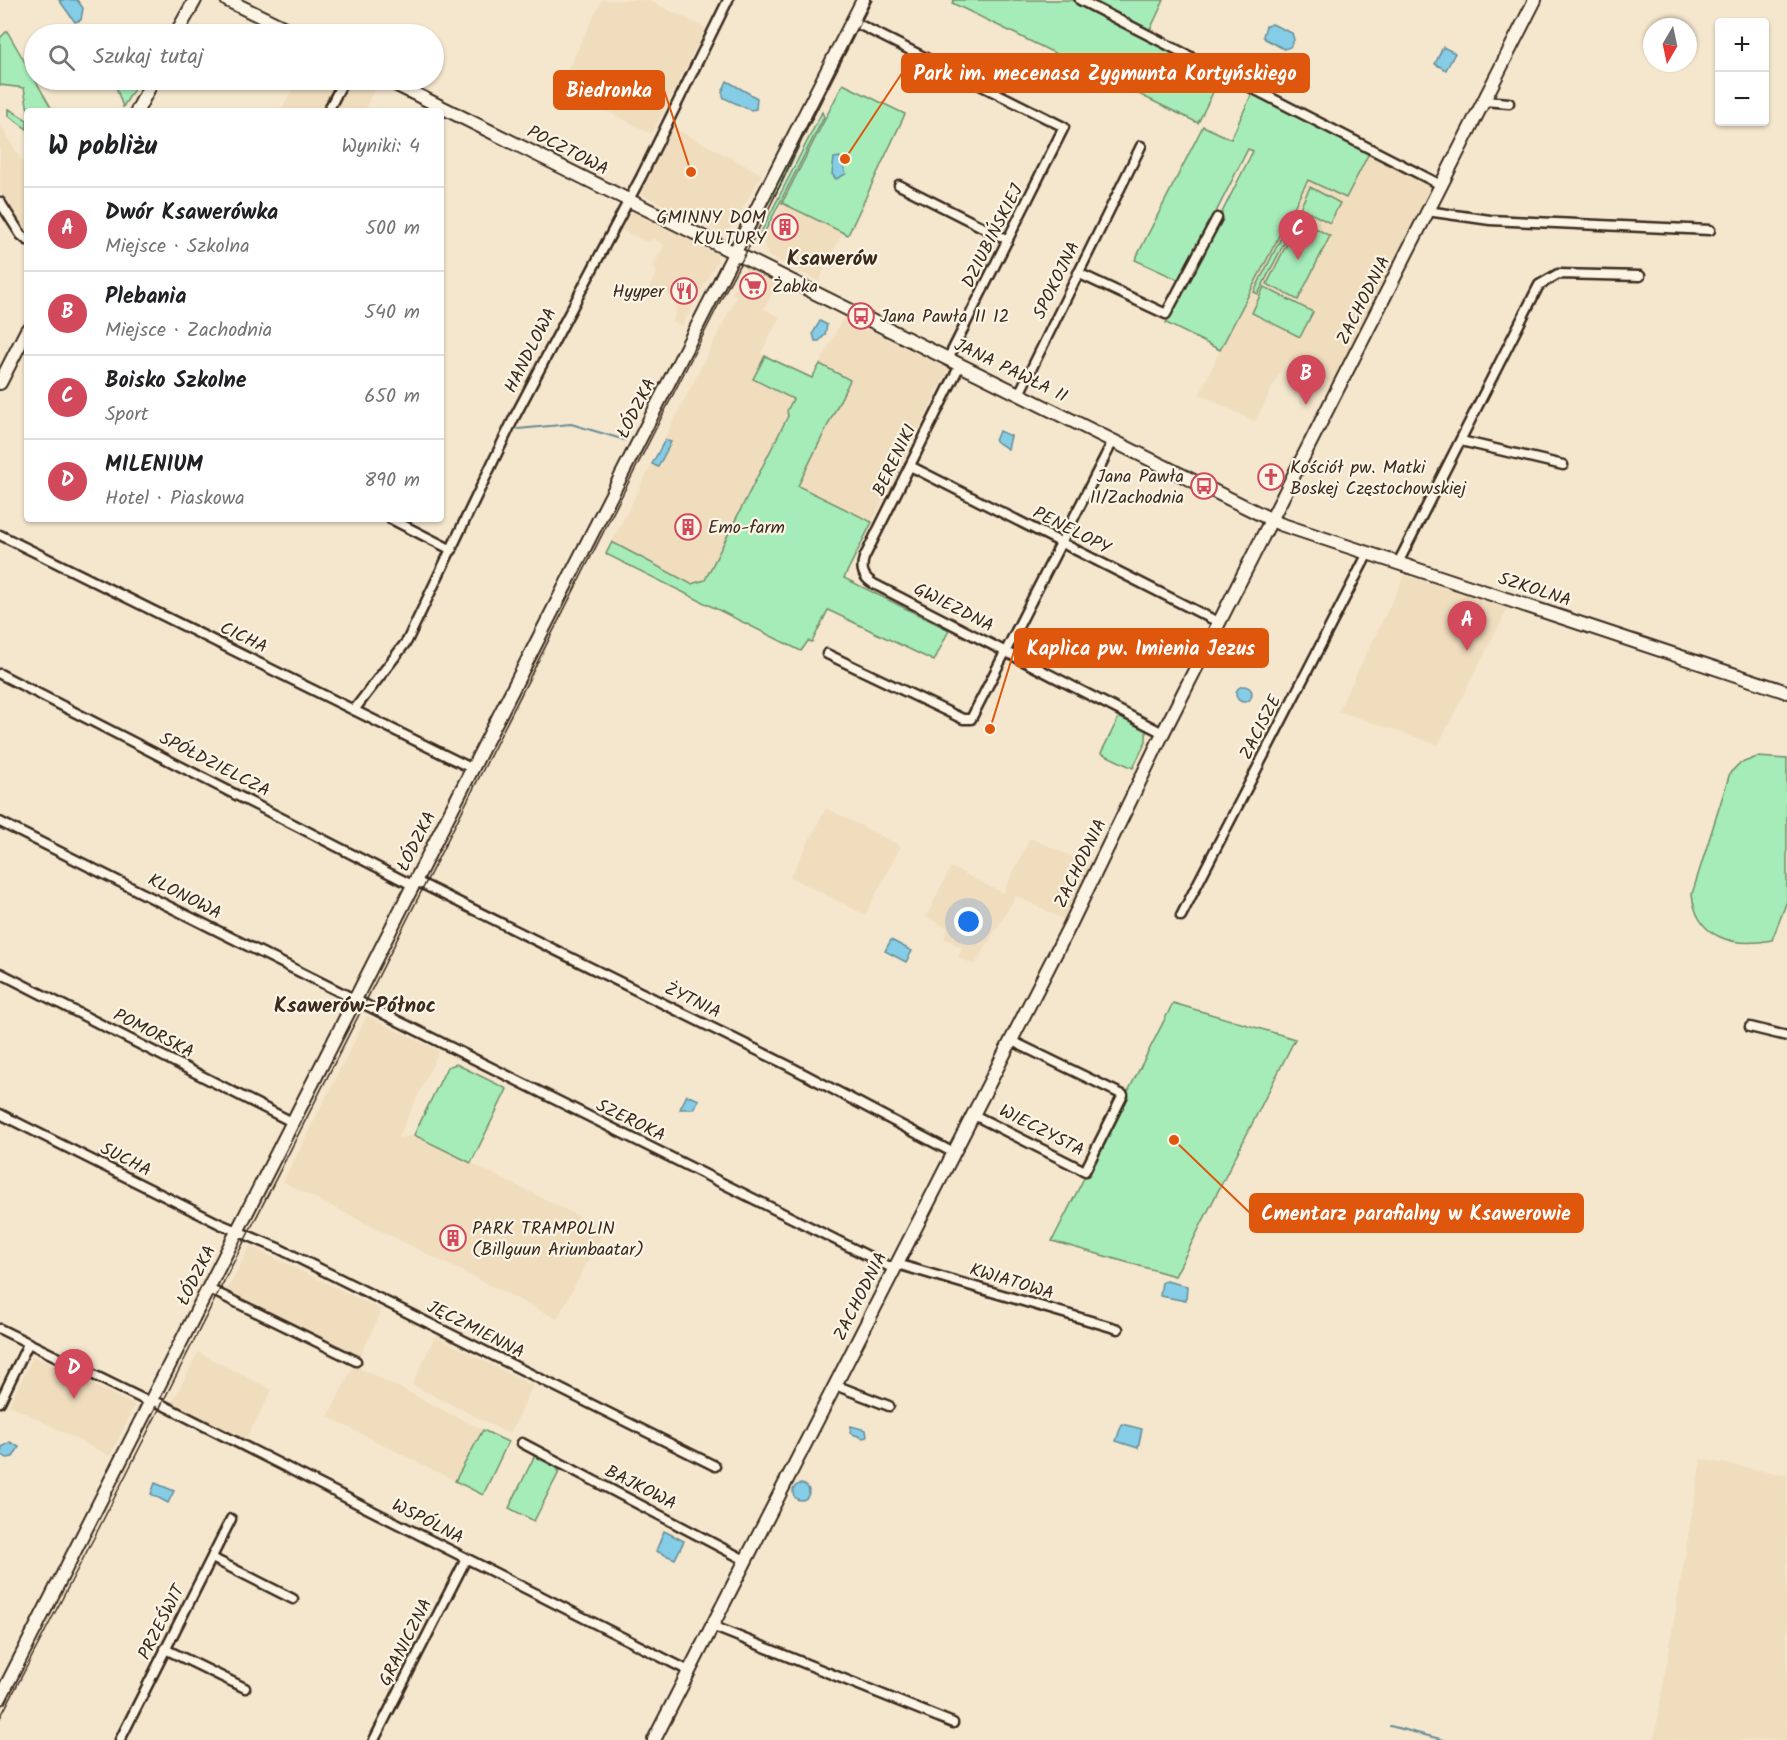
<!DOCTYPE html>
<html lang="pl">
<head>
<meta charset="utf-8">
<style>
  :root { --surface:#fff; --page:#f6f6f6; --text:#202124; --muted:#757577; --line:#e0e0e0; --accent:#d1495b }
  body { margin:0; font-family:Kalam,sans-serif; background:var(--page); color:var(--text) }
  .controls { position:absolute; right:18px; top:18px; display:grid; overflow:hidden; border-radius:6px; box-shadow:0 2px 4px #0004 }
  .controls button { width:54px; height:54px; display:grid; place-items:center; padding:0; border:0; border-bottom:2px solid var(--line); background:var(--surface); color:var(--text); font:30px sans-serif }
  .compass { position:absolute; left:1643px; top:18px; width:54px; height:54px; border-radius:50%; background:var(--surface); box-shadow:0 2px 4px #0004; rotate:189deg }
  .you { position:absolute; left:969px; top:922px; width:21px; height:21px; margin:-15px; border:4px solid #fff; border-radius:50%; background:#1a73e8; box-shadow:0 0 0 9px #1a73e833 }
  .badge { display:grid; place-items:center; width:39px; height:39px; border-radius:50%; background:var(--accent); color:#fff; font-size:20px; font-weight:700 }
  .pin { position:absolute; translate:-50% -50px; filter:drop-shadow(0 2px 3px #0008) }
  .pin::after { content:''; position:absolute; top:32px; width:21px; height:18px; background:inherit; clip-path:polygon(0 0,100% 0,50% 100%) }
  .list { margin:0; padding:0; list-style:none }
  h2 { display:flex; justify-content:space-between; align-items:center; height:78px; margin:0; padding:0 24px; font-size:26px }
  h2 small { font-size:20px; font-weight:400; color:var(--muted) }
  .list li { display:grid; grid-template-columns:39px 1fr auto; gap:18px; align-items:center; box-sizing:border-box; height:84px; padding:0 24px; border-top:2px solid var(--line) }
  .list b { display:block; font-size:22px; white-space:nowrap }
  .list p { margin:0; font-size:20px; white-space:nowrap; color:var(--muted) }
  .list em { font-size:20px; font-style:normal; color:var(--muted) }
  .icon { flex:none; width:33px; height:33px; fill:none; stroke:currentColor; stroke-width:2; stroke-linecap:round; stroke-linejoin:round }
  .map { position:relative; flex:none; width:1787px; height:1740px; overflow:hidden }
  .search { position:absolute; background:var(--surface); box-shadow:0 2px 4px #0004; left:24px; top:24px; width:420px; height:66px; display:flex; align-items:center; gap:15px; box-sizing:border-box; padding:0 21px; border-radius:33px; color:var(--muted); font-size:22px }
  .panel { position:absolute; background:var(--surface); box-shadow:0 2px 4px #0004; left:24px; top:108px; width:420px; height:414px; border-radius:6px }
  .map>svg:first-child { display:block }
  .built { fill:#f0ddbe }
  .green { fill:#a6ecb8; stroke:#708b6b; stroke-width:1.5 }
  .water { fill:#85cde6; stroke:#678c96; stroke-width:1.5 }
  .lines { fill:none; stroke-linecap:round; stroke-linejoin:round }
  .stream { stroke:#678c96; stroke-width:2 }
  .street-casing { stroke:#3b2a1e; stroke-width:13 }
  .secondary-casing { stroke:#3b2a1e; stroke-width:16 }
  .street { stroke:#fcf5e5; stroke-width:8 }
  .secondary { stroke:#fcf5e5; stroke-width:12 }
  .tram { stroke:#3b2a1e; stroke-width:1.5 }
  .labels { text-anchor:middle; stroke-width:4.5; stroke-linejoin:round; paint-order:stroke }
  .street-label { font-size:18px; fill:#3b2a1e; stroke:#fcf5e5 }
  .poi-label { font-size:18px; fill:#3b2a1e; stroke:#fcf5e5; text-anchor:start }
  .quarter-label { font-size:21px; font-weight:bold; fill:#3b2a1e; stroke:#fcf5e5 }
  .leader { fill:none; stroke:#df570d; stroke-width:2 }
  .callout-dot { fill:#df570d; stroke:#fcf5e5; stroke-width:2 }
  .callout { fill:#df570d; stroke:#df570d; stroke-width:2 }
  .callout-label { font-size:20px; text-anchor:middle; font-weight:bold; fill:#fff }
</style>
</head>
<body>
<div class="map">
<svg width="1787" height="1740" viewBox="0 0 1787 1740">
  <rect width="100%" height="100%" fill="#f5e7ce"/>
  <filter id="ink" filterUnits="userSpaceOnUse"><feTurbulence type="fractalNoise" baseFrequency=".0167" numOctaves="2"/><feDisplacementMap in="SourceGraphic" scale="12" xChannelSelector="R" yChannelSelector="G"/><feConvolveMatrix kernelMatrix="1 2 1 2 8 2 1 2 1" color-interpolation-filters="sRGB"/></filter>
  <g filter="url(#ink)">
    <!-- built -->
    <g class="built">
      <path d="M602 0H648L706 28 652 134 559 87Z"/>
      <path d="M297 80H340L324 111H281Z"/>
      <path d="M348 80H368L377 84 364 111H332Z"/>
      <path d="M0 124 27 169V236L0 192Z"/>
      <path d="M672 127 762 174 727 236 641 194Z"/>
      <path d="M1370 151 1432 184 1333 384 1287 359 1255 422 1200 394 1220 350 1308 179Z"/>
      <path d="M782 203 843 232 819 281 768 256 763 241Z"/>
      <path d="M632 211 717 254 718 260 682 326 673 322 677 300 657 289 656 299 644 297 657 273 653 266 664 246 654 238 648 243 619 229Z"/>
      <path d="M745 267 777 284 764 309 780 317 761 353 765 356 754 379 793 399 787 411 788 416 705 580 691 584 612 542 737 296 732 293Z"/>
      <path d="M843 317 949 369 872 522 798 486 850 380 820 364Z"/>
      <path d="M1405 575 1508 608 1438 745 1338 711Z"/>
      <path d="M826 808 901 846 865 915 790 877Z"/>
      <path d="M1030 838 1091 865 1065 920 1016 896 975 965 958 957 962 948 944 938 948 928 926 917 951 867 1003 893Z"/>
      <path d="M367 1016 439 1051 398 1138 414 1135 605 1229 557 1319 283 1182Z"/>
      <path d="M250 1246 382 1310 359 1359 226 1292Z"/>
      <path d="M435 1336 533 1386 510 1434 412 1385Z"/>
      <path d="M198 1352 272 1390 244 1443 170 1406Z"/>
      <path d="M33 1356 135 1405 110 1456 9 1405Z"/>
      <path d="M354 1365 483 1430 455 1481 328 1417Z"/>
      <path d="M1701 1459 1787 1475V1740H1654Z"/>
    </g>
    <!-- green -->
    <g class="green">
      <path d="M954 0H1072L1222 74 1198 123 952 3Z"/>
      <path d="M1086 0H1164L1149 32Z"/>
      <path d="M7 31 53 111H28L24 88 0 85V38Z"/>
      <path d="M95 80H128L134 89 123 107 116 87Z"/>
      <path d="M843 84 905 114 848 235 782 203Z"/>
      <path d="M1253 91 1370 151 1346 198 1308 180 1220 350 1166 323 1253 151 1248 149 1181 281 1135 260 1203 126 1231 139Z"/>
      <path d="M814 108 816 109 782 183 762 213 753 235 750 233Z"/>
      <path d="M9 109 27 120V129L9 116Z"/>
      <path d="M822 112 824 117 762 237 758 238Z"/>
      <path d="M1310 187 1340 203 1330 223 1300 208Z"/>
      <path d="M1295 210 1300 212 1258 294 1254 292Z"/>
      <path d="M1299 219 1330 236 1298 300 1267 284Z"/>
      <path d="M1264 287 1313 312 1300 337 1252 313Z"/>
      <path d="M765 356 812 378 820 364 850 380 798 486 872 522 844 578 949 630 934 661 828 610 812 642 808 641 801 651 606 554 612 542 691 584 705 580 788 416 787 411 793 399 753 379Z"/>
      <path d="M1119 717 1146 730V741L1133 768 1101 753Z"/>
      <path d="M1757 757 1787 759V901L1772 940C1733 948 1696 938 1692 894L1730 773 1739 764Z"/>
      <path d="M1173 1003 1295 1039 1175 1276 1052 1241Z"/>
      <path d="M456 1064 507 1089 471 1163 414 1135 447 1067Z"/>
      <path d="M483 1430 508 1442 483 1495 455 1481Z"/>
      <path d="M535 1455 555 1465 559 1472 534 1521 509 1508Z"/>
    </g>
    <!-- water -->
    <g class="water">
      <path d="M59 0H77L83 8 81 20 75 22Z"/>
      <path d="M1272 24 1292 33 1294 40 1290 47 1284 49 1265 39 1263 36 1266 26Z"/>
      <path d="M1443 47 1455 53 1446 70 1435 64Z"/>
      <path d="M727 81 757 98 756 109 750 110 724 98 722 92Z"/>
      <path d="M840 157 846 174 836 179 832 174 834 158Z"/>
      <path d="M820 321 827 325 825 335 819 341H815L813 333Z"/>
      <path d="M999 431 1011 436 1008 449 995 441Z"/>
      <path d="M665 440 671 442 658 467 652 464Z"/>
      <circle cx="1244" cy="694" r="8"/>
      <path d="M891 940 912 951 906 962 885 951Z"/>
      <path d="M687 1095 699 1100 693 1109H680Z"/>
      <path d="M1166 1281 1187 1286 1186 1301 1160 1296 1162 1282Z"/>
      <path d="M1122 1424 1142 1429 1138 1448 1116 1441Z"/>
      <path d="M851 1426 866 1430 867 1437 863 1438 850 1433Z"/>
      <path d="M10 1442 19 1447 13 1457 7 1458 1 1454 2 1447Z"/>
      <path d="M155 1483 174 1491 168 1503 151 1494Z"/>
      <circle cx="801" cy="1492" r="8"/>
      <path d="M664 1531 684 1541 675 1559 656 1551Z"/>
    </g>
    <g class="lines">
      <!-- stream -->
      <g class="stream">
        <path d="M518 429 571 424 625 440"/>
        <path d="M1390 1726 1444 1740"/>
      </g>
      <!-- street casing -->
      <g class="street-casing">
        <g id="street">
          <path d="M1080 0 1441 185"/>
          <path d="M852 21 1064 127 948 359"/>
          <path d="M1484 101 1509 103"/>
          <path d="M328 111 344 80"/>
          <path d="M899 185 1008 240"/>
          <path d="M0 202 21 235 27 240"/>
          <path d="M1427 211 1490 220 1710 230"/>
          <path d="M1078 273 1166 314 1217 218"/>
          <path d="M960 365 864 558C860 570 864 578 874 584L1163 733"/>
          <path d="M1019 394 1141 146"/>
          <path d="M1461 441 1563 465"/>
          <path d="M910 466 1220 623"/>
          <path d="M391 519 452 550"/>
          <path d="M0 535 473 769"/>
          <path d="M1398 563 1539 285 1558 274 1640 276"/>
          <path d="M827 654 963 719H971L1113 441"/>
          <path d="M0 674 414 886"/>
          <path d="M354 710 407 641 514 418 641 177 728 0"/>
          <path d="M0 822 894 1269"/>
          <path d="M416 881 787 1065 952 1152"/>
          <path d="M1181 916 1368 553"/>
          <path d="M0 973 294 1123"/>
          <path d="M1750 1027 1787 1036"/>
          <path d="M0 1114 220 1224 278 1248 715 1466"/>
          <path d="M972 1114 1085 1171 1123 1095 1010 1040"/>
          <path d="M897 1264 1118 1329"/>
          <path d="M209 1289 356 1361"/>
          <path d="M0 1329 151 1403"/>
          <path d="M835 1385 889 1406"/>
          <path d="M153 1400 689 1671"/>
          <path d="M0 1402 28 1344"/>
          <path d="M522 1443 745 1560"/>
          <path d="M212 1558 293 1599"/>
          <path d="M712 1626 953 1723"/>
          <path d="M165 1649 245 1688"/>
          <path d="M120 1740 231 1519"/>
          <path d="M374 1740 466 1559"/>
        </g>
      </g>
      <!-- secondary casing -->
      <g class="secondary-casing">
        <g id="secondary">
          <path d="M227 0 297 34"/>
          <path d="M176 34 195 0"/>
          <path d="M387 80 1280 524 1787 692"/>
          <path d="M137 111 153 80"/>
          <path d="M0 383 27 330"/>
          <path d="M0 1698 863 0"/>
          <path d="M654 1740 1070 925 1163 733 1535 0"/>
        </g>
      </g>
      <!-- street -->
      <use href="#street" class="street"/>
      <!-- secondary -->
      <use href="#secondary" class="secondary"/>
      <!-- tram -->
      <path class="tram" d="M0 1718 99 1528 728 286C751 244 773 203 792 159L872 0"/>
    </g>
  </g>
  <!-- icons -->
  <defs>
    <g id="building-ring" transform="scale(1.35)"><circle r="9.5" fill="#fcf5e5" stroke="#d1495b" stroke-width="1.5"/><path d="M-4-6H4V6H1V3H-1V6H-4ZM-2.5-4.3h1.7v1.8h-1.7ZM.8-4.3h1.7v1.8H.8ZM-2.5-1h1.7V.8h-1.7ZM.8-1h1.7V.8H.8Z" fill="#d1495b"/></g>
    <g id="supermarket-ring" transform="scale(1.35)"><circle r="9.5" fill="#fcf5e5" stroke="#d1495b" stroke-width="1.5"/><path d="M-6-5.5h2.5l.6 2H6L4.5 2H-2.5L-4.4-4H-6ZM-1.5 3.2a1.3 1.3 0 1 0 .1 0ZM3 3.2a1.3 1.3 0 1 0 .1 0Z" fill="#d1495b"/></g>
    <g id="restaurant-ring" transform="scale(1.35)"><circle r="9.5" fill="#fcf5e5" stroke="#d1495b" stroke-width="1.5"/><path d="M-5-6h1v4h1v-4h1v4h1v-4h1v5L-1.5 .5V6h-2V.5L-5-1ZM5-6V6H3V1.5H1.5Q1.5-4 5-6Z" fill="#d1495b"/></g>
    <g id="bus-ring" transform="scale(1.35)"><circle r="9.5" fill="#fcf5e5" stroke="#d1495b" stroke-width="1.5"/><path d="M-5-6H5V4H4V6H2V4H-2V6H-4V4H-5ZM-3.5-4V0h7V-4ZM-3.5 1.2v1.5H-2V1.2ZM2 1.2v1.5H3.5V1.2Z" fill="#d1495b"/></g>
    <g id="church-ring" transform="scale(1.35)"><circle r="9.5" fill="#fcf5e5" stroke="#d1495b" stroke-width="1.5"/><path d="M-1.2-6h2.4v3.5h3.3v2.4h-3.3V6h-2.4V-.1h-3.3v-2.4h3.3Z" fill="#d1495b"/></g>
  </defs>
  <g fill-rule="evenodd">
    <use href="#building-ring" x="785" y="227"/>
    <use href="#supermarket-ring" x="753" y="286"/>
    <use href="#restaurant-ring" x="684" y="291"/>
    <use href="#bus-ring" x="861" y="316"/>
    <use href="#church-ring" x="1271" y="477"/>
    <use href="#bus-ring" x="1204" y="486"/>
    <use href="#building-ring" x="688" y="527"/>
    <use href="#building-ring" x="453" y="1238"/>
  </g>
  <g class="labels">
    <!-- street labels -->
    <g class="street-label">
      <text transform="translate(568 150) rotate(27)" y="6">POCZTOWA</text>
      <text transform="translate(992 236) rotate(-63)" y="6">DZIUBIŃSKIEJ</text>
      <text transform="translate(1056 280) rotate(-64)" y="6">SPOKOJNA</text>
      <text transform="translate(1363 300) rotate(-63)" y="6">ZACHODNIA</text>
      <text transform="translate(530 350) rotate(-63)" y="6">HANDLOWA</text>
      <text transform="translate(1011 370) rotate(26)" y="6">JANA PAWŁA II</text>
      <text transform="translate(636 408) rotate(-63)" y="6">ŁÓDZKA</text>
      <text transform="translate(894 460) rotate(-64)" y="6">BERENIKI</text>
      <text transform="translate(1072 530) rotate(27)" y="6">PENELOPY</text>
      <text transform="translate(1535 589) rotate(18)" y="6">SZKOLNA</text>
      <text transform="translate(954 607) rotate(27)" y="6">GWIEZDNA</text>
      <text transform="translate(244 637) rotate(26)" y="6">CICHA</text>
      <text transform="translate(1260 727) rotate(-63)" y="6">ZACISZE</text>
      <text transform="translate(215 764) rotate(27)" y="6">SPÓŁDZIELCZA</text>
      <text transform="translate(416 841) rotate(-63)" y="6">ŁÓDZKA</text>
      <text transform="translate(1080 863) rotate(-64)" y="6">ZACHODNIA</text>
      <text transform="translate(185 896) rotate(27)" y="6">KLONOWA</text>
      <text transform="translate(693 1000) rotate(26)" y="6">ŻYTNIA</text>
      <text transform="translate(154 1033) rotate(27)" y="6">POMORSKA</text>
      <text transform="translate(631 1120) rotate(26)" y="6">SZEROKA</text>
      <text transform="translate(1042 1130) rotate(27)" y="6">WIECZYSTA</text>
      <text transform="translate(126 1159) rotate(27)" y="6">SUCHA</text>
      <text transform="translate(196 1275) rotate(-63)" y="6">ŁÓDZKA</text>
      <text transform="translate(1012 1281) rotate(17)" y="6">KWIATOWA</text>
      <text transform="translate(860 1296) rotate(-63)" y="6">ZACHODNIA</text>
      <text transform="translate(476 1329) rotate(27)" y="6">JĘCZMIENNA</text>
      <text transform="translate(641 1487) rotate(27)" y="6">BAJKOWA</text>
      <text transform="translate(428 1521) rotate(27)" y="6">WSPÓLNA</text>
      <text transform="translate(161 1622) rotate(-63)" y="6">PRZEŚWIT</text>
      <text transform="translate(405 1642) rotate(-63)" y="6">GRANICZNA</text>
    </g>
    <!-- poi labels -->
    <g class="poi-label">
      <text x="766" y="223" text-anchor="end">GMINNY DOM<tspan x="766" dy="21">KULTURY</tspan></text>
      <text x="772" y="292">Żabka</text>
      <text x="664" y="297" text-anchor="end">Hyyper</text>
      <text x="880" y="322">Jana Pawła II 12</text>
      <text x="1290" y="473">Kościół pw. Matki<tspan x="1290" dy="21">Boskej Częstochowskiej</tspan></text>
      <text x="1184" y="482" text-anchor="end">Jana Pawła<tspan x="1184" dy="21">II/Zachodnia</tspan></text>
      <text x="708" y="533">Emo-farm</text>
      <text x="472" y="1234">PARK TRAMPOLIN<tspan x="472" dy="21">(Billguun Ariunbaatar)</tspan></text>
    </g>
    <!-- quarter labels -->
    <g class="quarter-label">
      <text x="832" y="265">Ksawerów</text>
      <text x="355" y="1012">Ksawerów-Północ</text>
    </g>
  </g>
  <!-- callouts -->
  <path class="leader" d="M845 159L902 73M691 172L664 90M990 729L1015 648M1174 1140L1250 1213"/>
  <g class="callout-dot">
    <circle cx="845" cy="159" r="6"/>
    <circle cx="691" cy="172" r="6"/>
    <circle cx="990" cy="729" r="6"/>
    <circle cx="1174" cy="1140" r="6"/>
  </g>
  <g class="callout">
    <rect x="902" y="54" width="407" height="38" rx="6"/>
    <rect x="554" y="71" width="110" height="38" rx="6"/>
    <rect x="1015" y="629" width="253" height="38" rx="6"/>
    <rect x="1250" y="1194" width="333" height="38" rx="6"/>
  </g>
  <g class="callout-label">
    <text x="1105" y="80">Park im. mecenasa Zygmunta Kortyńskiego</text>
    <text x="609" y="97">Biedronka</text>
    <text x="1141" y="655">Kaplica pw. Imienia Jezus</text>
    <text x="1416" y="1220">Cmentarz parafialny w Ksawerowie</text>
  </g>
</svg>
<div class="controls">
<button>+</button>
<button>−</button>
</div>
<svg class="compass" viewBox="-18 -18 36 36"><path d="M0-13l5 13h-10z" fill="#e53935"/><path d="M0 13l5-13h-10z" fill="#757577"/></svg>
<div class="you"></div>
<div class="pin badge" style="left:1467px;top:651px">A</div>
<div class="pin badge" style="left:1306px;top:405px">B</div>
<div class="pin badge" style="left:1298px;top:260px">C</div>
<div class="pin badge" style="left:74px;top:1399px">D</div>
<div class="search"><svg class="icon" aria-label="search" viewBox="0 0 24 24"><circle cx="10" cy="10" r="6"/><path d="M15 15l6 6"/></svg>Szukaj tutaj</div>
<section class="panel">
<h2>W pobliżu<small>Wyniki: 4</small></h2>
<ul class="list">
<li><span class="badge">A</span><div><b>Dwór Ksawerówka</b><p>Miejsce · Szkolna</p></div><em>500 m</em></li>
<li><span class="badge">B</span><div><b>Plebania</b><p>Miejsce · Zachodnia</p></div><em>540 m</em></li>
<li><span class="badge">C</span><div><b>Boisko Szkolne</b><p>Sport</p></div><em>650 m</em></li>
<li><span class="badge">D</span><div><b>MILENIUM</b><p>Hotel · Piaskowa</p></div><em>890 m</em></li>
</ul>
</section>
</div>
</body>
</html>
